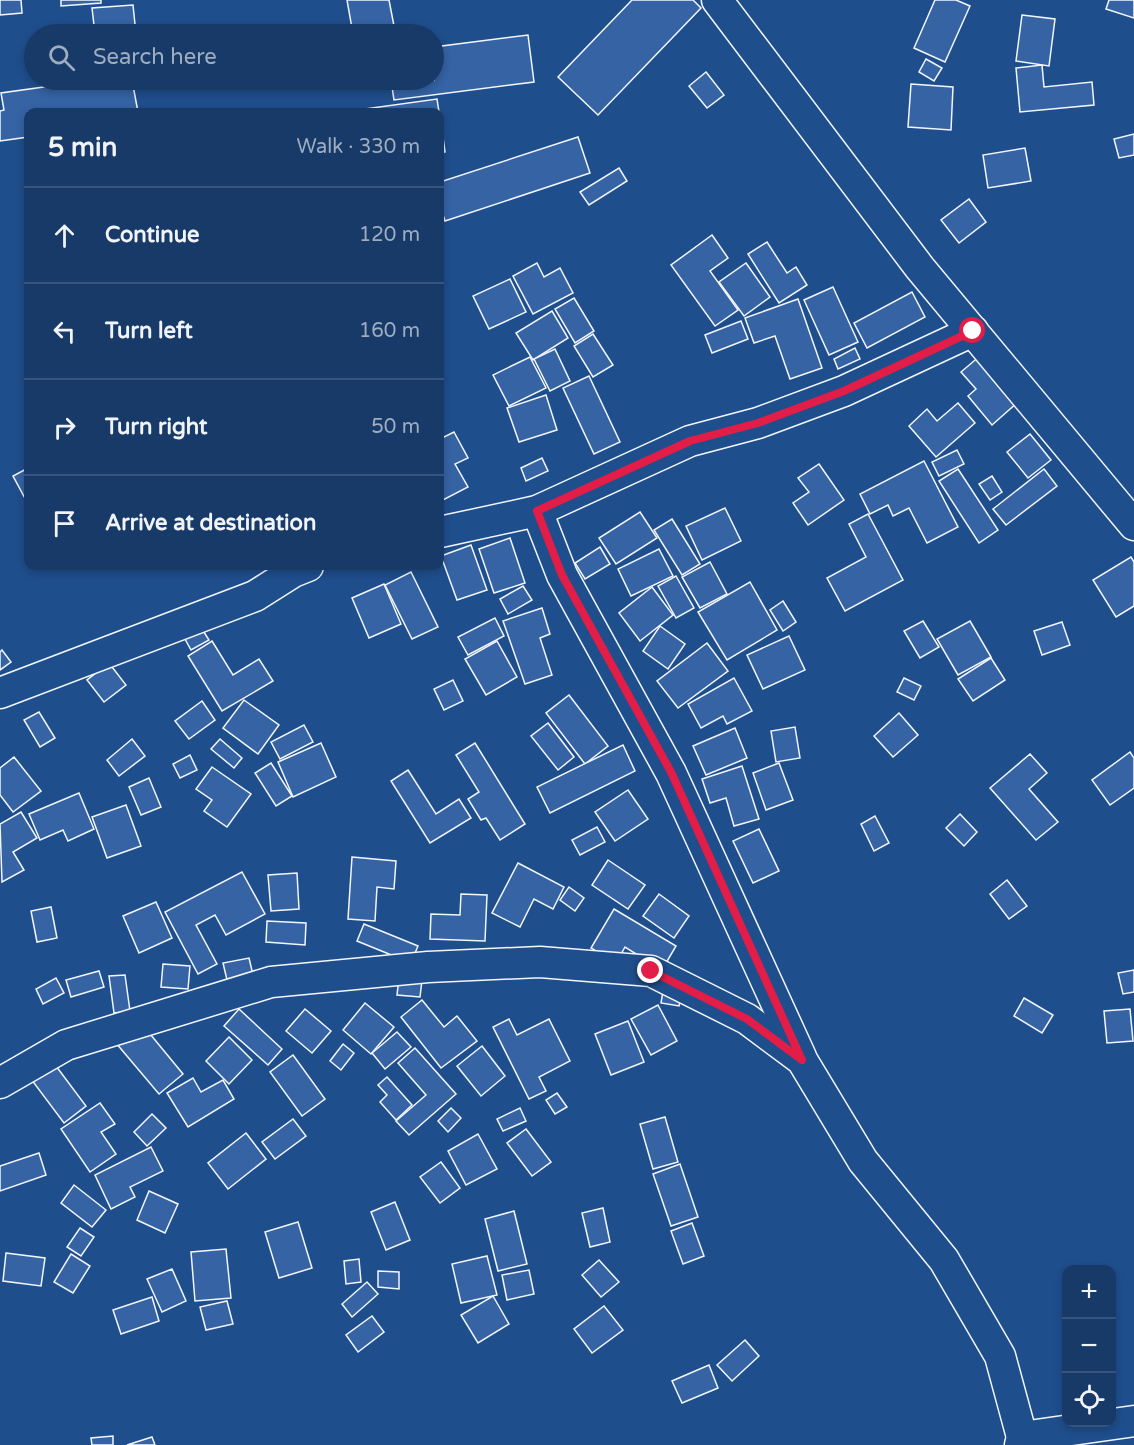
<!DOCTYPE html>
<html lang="en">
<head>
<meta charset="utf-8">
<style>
  :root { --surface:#173a69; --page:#20416f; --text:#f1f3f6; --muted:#9eadc0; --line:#36547d }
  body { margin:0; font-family:"Varela Round",sans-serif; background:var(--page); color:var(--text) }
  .controls { position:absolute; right:18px; bottom:18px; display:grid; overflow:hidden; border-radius:12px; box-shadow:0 3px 9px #0003 }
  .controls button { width:54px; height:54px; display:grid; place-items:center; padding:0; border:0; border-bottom:2px solid var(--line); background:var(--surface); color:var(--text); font:30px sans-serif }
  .stop { position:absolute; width:18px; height:18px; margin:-14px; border:4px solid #e11d48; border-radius:50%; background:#fff }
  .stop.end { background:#e11d48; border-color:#fff; box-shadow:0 2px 6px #0008 }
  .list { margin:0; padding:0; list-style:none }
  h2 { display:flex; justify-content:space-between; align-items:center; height:78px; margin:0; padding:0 24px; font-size:26px }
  h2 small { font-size:20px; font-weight:400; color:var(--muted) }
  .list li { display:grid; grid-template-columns:39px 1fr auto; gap:18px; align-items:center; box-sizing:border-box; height:96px; padding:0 24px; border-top:2px solid var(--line) }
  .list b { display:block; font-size:22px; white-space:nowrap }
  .list em { font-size:20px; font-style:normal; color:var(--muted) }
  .icon { flex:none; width:33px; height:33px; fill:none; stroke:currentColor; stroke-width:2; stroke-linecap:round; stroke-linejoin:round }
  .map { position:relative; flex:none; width:1134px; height:1445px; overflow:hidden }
  .search { position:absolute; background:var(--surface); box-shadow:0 3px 9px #0003; left:24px; top:24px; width:420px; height:66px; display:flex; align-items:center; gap:15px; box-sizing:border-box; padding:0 21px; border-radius:33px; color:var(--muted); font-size:22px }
  .panel { position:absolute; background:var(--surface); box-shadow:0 3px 9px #0003; left:24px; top:108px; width:420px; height:462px; border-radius:12px }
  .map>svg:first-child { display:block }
  .building { fill:#3563a3; stroke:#f2f6ff; stroke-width:1.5 }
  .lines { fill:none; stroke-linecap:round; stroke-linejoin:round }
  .minor-casing { stroke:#f2f6ff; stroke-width:33 }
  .minor { stroke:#1f4e8c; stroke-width:30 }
  .route { stroke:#e11d48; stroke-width:8 }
</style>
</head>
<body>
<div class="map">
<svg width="1134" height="1445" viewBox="0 0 1134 1445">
  <rect width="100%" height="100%" fill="#1f4e8c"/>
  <!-- building -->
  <g class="building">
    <path d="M0 0H21L22 13 0 15Z"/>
    <path d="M61 0H101V3L61 6Z"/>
    <path d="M347 0H389L395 31 353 34Z"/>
    <path d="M632 0H693L701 8 598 115 558 77Z"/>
    <path d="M935 0H956L970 6 945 62 914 48Z"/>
    <path d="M1109 0H1134V18L1106 9Z"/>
    <path d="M133 5 136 34H95L92 8Z"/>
    <path d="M1022 15 1055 19 1049 66 1016 61Z"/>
    <path d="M528 35 534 82 394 100 391 80H434V47Z"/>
    <path d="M926 59 942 68 934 81 919 72Z"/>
    <path d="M1042 65 1044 87 1092 82 1094 105 1020 112 1016 68Z"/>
    <path d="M706 72 724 95 707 108 689 86Z"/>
    <path d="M94 80H132L138 112H28V137L0 141V111L4 110 1 93Z"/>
    <path d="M911 84 953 87 951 130 908 127Z"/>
    <path d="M437 99 439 112H343Z"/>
    <path d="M440 115 445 152 440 153Z"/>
    <path d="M1134 134V155L1119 158 1114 139Z"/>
    <path d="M578 137 590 173 445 221 440 205V182Z"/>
    <path d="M1025 148 1031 181 988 188 983 155Z"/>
    <path d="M619 168 627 181 589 205 580 192Z"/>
    <path d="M969 199 986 222 959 243 941 220Z"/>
    <path d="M712 235 728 258 710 271 738 310 715 326 671 265Z"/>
    <path d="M767 242 787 273 796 267 807 285 779 303 748 254Z"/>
    <path d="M537 263 544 277 560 268 573 293 533 314 513 276Z"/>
    <path d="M746 263 770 297 744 316 719 282Z"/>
    <path d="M510 279 526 312 489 329 473 296Z"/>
    <path d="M833 287 858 342 829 355 804 300Z"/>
    <path d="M912 292 925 317 867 348 854 323Z"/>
    <path d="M574 298 594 331 575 343 555 309Z"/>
    <path d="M798 299 822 368 790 379 775 336 754 343 745 318Z"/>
    <path d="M552 311 568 338 533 360 516 333Z"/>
    <path d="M741 321 748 339 712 353 705 335Z"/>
    <path d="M593 334 613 365 593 377 574 346Z"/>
    <path d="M855 348 860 359 838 369 834 359Z"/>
    <path d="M555 349 570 381 550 391 534 359Z"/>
    <path d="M981 355 1019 401 992 425 968 396 976 389 961 372Z"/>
    <path d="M530 357 546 388 509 406 493 375Z"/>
    <path d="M589 376 620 442 594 454 563 388Z"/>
    <path d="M546 395 557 430 519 442 507 408Z"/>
    <path d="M958 403 975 423 936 457 909 426 927 409 937 421Z"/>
    <path d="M454 432 468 458 455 464 468 487 443 500 440 494V439Z"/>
    <path d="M1030 434 1051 460 1028 478 1007 452Z"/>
    <path d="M957 450 964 464 939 476 932 462Z"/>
    <path d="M542 458 548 471 526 481 521 468Z"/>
    <path d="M924 461 958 527 927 543 909 508 893 516 888 505 870 514 860 494Z"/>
    <path d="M819 464 844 500 808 525 793 503 809 492 798 478Z"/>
    <path d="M28 468V501L27 502 13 476Z"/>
    <path d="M958 469 998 530 979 543 939 481Z"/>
    <path d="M1044 469 1057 486 1006 525 993 509Z"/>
    <path d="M992 476 1002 492 990 500 979 484Z"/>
    <path d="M725 508 741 541 702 560 686 526Z"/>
    <path d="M640 512 657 538 616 564 599 538Z"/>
    <path d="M868 514 903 580 845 611 827 578 866 557 849 524Z"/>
    <path d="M672 519 700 564 682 575 654 530Z"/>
    <path d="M510 538 525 583 494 593 479 549Z"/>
    <path d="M471 545 487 590 457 600 441 556Z"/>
    <path d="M600 547 610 564 585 579 575 563Z"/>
    <path d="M659 549 673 576 631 596 618 569Z"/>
    <path d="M1131 557 1134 562V606L1116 617 1093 580Z"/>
    <path d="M710 562 727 594 700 608 682 577Z"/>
    <path d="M411 572 438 627 412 639 385 585Z"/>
    <path d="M676 576 694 608 676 618 658 586Z"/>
    <path d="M750 582 777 630 727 660 698 612Z"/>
    <path d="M384 584 401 624 369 638 352 598Z"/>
    <path d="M523 586 532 600 508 614 500 599Z"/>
    <path d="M652 587 673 615 640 641 619 613Z"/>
    <path d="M783 601 796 622 783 631 770 610Z"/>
    <path d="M542 608 550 634 540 638 552 675 525 684 503 621Z"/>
    <path d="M495 618 504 636 468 655 458 637Z"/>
    <path d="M923 621 939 647 920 658 904 631Z"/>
    <path d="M970 621 991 657 958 675 937 639Z"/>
    <path d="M1062 622 1070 645 1042 655 1034 631Z"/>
    <path d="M660 626 685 644 668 669 643 651Z"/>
    <path d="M202 629 209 640 191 650 185 639Z"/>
    <path d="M789 636 805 670 763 689 747 655Z"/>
    <path d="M212 641 233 675 259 659 273 681 222 711 188 656Z"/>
    <path d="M497 641 517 677 486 695 465 659Z"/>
    <path d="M707 643 728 671 678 708 657 681Z"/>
    <path d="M2 650 11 662 0 670V652Z"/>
    <path d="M991 658 1005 680 973 701 958 679Z"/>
    <path d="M109 663 126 685 104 702 87 680Z"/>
    <path d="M734 678 752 711 727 724 723 716 701 728 688 704Z"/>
    <path d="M904 678 921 686 914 700 897 692Z"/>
    <path d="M453 680 463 701 444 710 434 689Z"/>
    <path d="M569 695 608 746 585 764 546 713Z"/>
    <path d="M244 700 279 725 258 754 223 728Z"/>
    <path d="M202 701 215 720 189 739 175 721Z"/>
    <path d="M39 712 55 738 40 747 24 720Z"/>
    <path d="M899 713 918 735 893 757 874 736Z"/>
    <path d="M548 723 574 757 558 770 531 736Z"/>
    <path d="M304 725 313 742 280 759 271 742Z"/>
    <path d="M795 727 800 758 776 762 771 731Z"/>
    <path d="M735 728 747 758 706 775 693 746Z"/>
    <path d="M132 739 145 756 119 776 107 760Z"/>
    <path d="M220 739 242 758 234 768 211 749Z"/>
    <path d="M321 743 336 777 293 797 278 762Z"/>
    <path d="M475 743 525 824 500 840 486 818 481 820 468 799 479 792 456 755Z"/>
    <path d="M623 745 635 771 550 813 537 787Z"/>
    <path d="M1130 752 1134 758V788L1110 805 1092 780Z"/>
    <path d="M1030 754 1047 773 1029 789 1058 822 1036 840 990 788Z"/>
    <path d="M190 755 197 770 180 778 173 764Z"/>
    <path d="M14 757 41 791 13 812 0 795V768Z"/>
    <path d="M271 763 292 796 276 806 255 773Z"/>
    <path d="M779 763 793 800 766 810 753 773Z"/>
    <path d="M742 766 759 819 734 826 726 798 710 803 702 779Z"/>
    <path d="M212 767 251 794 227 827 204 811 212 800 196 789Z"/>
    <path d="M408 770 436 814 459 799 471 818 430 843 391 781Z"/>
    <path d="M149 778 161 807 141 815 129 787Z"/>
    <path d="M628 790 648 819 615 841 595 812Z"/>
    <path d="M79 793 94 829 68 841 63 830 40 840 29 814Z"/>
    <path d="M126 805 141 846 107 858 92 817Z"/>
    <path d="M21 812 37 838 13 852 24 870 2 882 0 824Z"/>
    <path d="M960 814 977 832 964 846 946 828Z"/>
    <path d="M875 816 889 843 874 851 861 824Z"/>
    <path d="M597 827 605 842 580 855 572 840Z"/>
    <path d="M759 829 779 871 753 883 733 841Z"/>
    <path d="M352 857 396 861 394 889 377 887 375 921 348 919Z"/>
    <path d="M608 860 645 885 628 909 592 885Z"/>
    <path d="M518 863 564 887 553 909 534 899 520 927 492 913Z"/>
    <path d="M242 872 265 914 226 935 215 915 196 925 217 964 198 974 165 912Z"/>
    <path d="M297 873 299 909 271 911 268 875Z"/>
    <path d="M1007 880 1027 906 1009 919 990 894Z"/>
    <path d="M569 887 584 898 575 911 560 900Z"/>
    <path d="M461 894 487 895 485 941 430 939 431 914 460 915Z"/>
    <path d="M659 894 689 916 674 938 643 916Z"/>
    <path d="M156 902 172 938 139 953 123 916Z"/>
    <path d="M51 907 57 938 37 942 31 911Z"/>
    <path d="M614 909 676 946 662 970 625 947 616 963 591 948Z"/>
    <path d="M267 921 306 923 305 945 266 942Z"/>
    <path d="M364 924 418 946 411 963 357 941Z"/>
    <path d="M249 958 253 975 227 980 223 963Z"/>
    <path d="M163 964 190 966 188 989 161 987Z"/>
    <path d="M1134 970V992L1123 994 1118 973Z"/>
    <path d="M99 971 104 987 71 997 66 980Z"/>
    <path d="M125 975 130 1011 114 1013 109 976Z"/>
    <path d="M56 978 64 993 43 1004 36 989Z"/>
    <path d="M399 978 422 980 420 997 397 995Z"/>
    <path d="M664 985 683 989 679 1006 661 1003Z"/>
    <path d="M1024 998 1053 1015 1042 1033 1014 1016Z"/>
    <path d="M422 1000 444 1027 457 1016 477 1041 441 1068 401 1017Z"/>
    <path d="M365 1003 394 1027 371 1054 343 1030Z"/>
    <path d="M658 1005 677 1041 651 1055 631 1019Z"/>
    <path d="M239 1009 282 1049 268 1065 224 1026Z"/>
    <path d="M305 1009 331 1031 312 1053 286 1031Z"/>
    <path d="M1130 1009 1133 1041 1107 1043 1104 1011Z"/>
    <path d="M509 1019 517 1035 549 1019 570 1061 539 1077 546 1091 529 1099 493 1027Z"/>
    <path d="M628 1021 644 1062 611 1075 595 1034Z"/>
    <path d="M141 1023 183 1074 159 1094 116 1043Z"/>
    <path d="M397 1032 411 1047 385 1069 372 1053Z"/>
    <path d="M229 1037 252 1060 229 1084 206 1061Z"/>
    <path d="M343 1044 354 1053 341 1070 330 1061Z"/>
    <path d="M482 1046 505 1076 481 1096 457 1066Z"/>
    <path d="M415 1048 456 1094 409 1135 396 1121 426 1095 398 1063Z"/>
    <path d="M293 1055 325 1099 302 1116 270 1072Z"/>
    <path d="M53 1062 86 1106 64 1123 31 1079Z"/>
    <path d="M387 1077 412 1105 396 1120 380 1102 387 1095 378 1085Z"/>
    <path d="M193 1078 201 1092 223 1080 234 1099 188 1127 167 1093Z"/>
    <path d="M557 1093 567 1107 555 1114 546 1100Z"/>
    <path d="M100 1103 115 1124 101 1132 116 1154 90 1172 61 1129Z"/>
    <path d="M451 1108 461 1118 448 1132 438 1121Z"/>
    <path d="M520 1108 526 1121 503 1131 497 1119Z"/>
    <path d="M152 1114 166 1128 147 1146 134 1132Z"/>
    <path d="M665 1117 678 1162 653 1169 640 1124Z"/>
    <path d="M293 1119 306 1136 275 1159 262 1142Z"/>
    <path d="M526 1129 551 1162 532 1176 507 1143Z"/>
    <path d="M246 1133 266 1159 228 1189 208 1163Z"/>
    <path d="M478 1134 497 1169 466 1185 448 1151Z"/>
    <path d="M151 1147 163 1171 130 1187 135 1197 111 1209 95 1175Z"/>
    <path d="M39 1153 46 1175 0 1191V1166Z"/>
    <path d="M441 1162 460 1188 440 1203 420 1177Z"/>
    <path d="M680 1164 698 1217 671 1226 653 1174Z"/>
    <path d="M74 1185 106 1210 92 1227 61 1203Z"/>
    <path d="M149 1191 178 1204 165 1233 137 1220Z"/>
    <path d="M395 1202 410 1240 386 1250 371 1212Z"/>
    <path d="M603 1208 610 1242 590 1247 582 1213Z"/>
    <path d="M514 1211 527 1264 498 1271 485 1219Z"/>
    <path d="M298 1222 312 1268 279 1278 265 1232Z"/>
    <path d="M692 1223 704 1256 683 1264 671 1231Z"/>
    <path d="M80 1228 94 1237 81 1256 67 1247Z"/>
    <path d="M226 1249 231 1298 195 1301 191 1252Z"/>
    <path d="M6 1253 45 1258 41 1286 3 1281Z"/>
    <path d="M71 1254 90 1266 73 1293 54 1282Z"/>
    <path d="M487 1256 497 1295 461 1303 452 1264Z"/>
    <path d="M359 1259 361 1282 346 1284 344 1261Z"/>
    <path d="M599 1260 619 1282 601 1297 582 1275Z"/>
    <path d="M172 1269 186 1301 162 1312 147 1279Z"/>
    <path d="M529 1270 534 1294 507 1300 502 1275Z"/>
    <path d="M378 1271 399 1272V1289L378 1287Z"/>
    <path d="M367 1282 378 1294 352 1317 342 1304Z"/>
    <path d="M493 1296 509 1324 478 1343 461 1315Z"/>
    <path d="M152 1297 159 1321 121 1334 113 1310Z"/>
    <path d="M227 1301 233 1324 206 1330 200 1307Z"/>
    <path d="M604 1306 623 1330 592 1353 574 1329Z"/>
    <path d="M372 1316 384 1332 358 1352 346 1335Z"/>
    <path d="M745 1340 759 1356 732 1381 717 1365Z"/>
    <path d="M709 1365 718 1388 682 1403 672 1381Z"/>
    <path d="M113 1436V1445H92L91 1438Z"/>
    <path d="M152 1437 155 1445H127Z"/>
  </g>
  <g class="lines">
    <!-- minor casing -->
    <g class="minor-casing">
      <g id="minor">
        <path d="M717 0 920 268 1134 525"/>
        <path d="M537 511 562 575 671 773 801 1057"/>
        <path d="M440 532 537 511 690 441 758 423 844 391 973 331"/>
        <path d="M0 693 255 596 293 572 308 566"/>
        <path d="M0 1083 66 1045 271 982 428 967 540 962 651 971 747 1019 802 1060 863 1161 944 1260 1000 1356 1022 1437"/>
        <path d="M1020 1445 1022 1437 1134 1421"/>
      </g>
    </g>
    <!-- minor -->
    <use href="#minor" class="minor"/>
  </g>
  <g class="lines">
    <!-- route -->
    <path class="route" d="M651 971 747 1019 802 1060 671 772 562 575 537 511 690 441 758 423 844 391 973 331"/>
  </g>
</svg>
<div class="controls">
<button>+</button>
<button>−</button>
<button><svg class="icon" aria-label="locate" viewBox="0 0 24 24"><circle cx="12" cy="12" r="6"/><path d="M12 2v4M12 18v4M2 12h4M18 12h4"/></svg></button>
</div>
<div class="stop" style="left:973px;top:331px"></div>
<div class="stop end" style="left:651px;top:971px"></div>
<div class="search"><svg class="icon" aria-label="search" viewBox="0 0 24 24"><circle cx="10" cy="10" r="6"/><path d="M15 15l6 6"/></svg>Search here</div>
<section class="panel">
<h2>5 min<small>Walk · 330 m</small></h2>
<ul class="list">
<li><svg class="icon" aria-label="ahead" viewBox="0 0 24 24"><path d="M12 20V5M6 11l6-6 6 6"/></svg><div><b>Continue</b></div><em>120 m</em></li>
<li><svg class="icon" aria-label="left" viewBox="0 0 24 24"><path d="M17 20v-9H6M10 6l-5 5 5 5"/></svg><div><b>Turn left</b></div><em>160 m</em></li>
<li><svg class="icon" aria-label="right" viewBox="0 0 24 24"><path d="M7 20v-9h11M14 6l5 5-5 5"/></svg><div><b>Turn right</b></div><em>50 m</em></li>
<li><svg class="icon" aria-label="arrive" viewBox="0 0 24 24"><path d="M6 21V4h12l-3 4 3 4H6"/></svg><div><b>Arrive at destination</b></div></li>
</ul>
</section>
</div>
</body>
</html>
